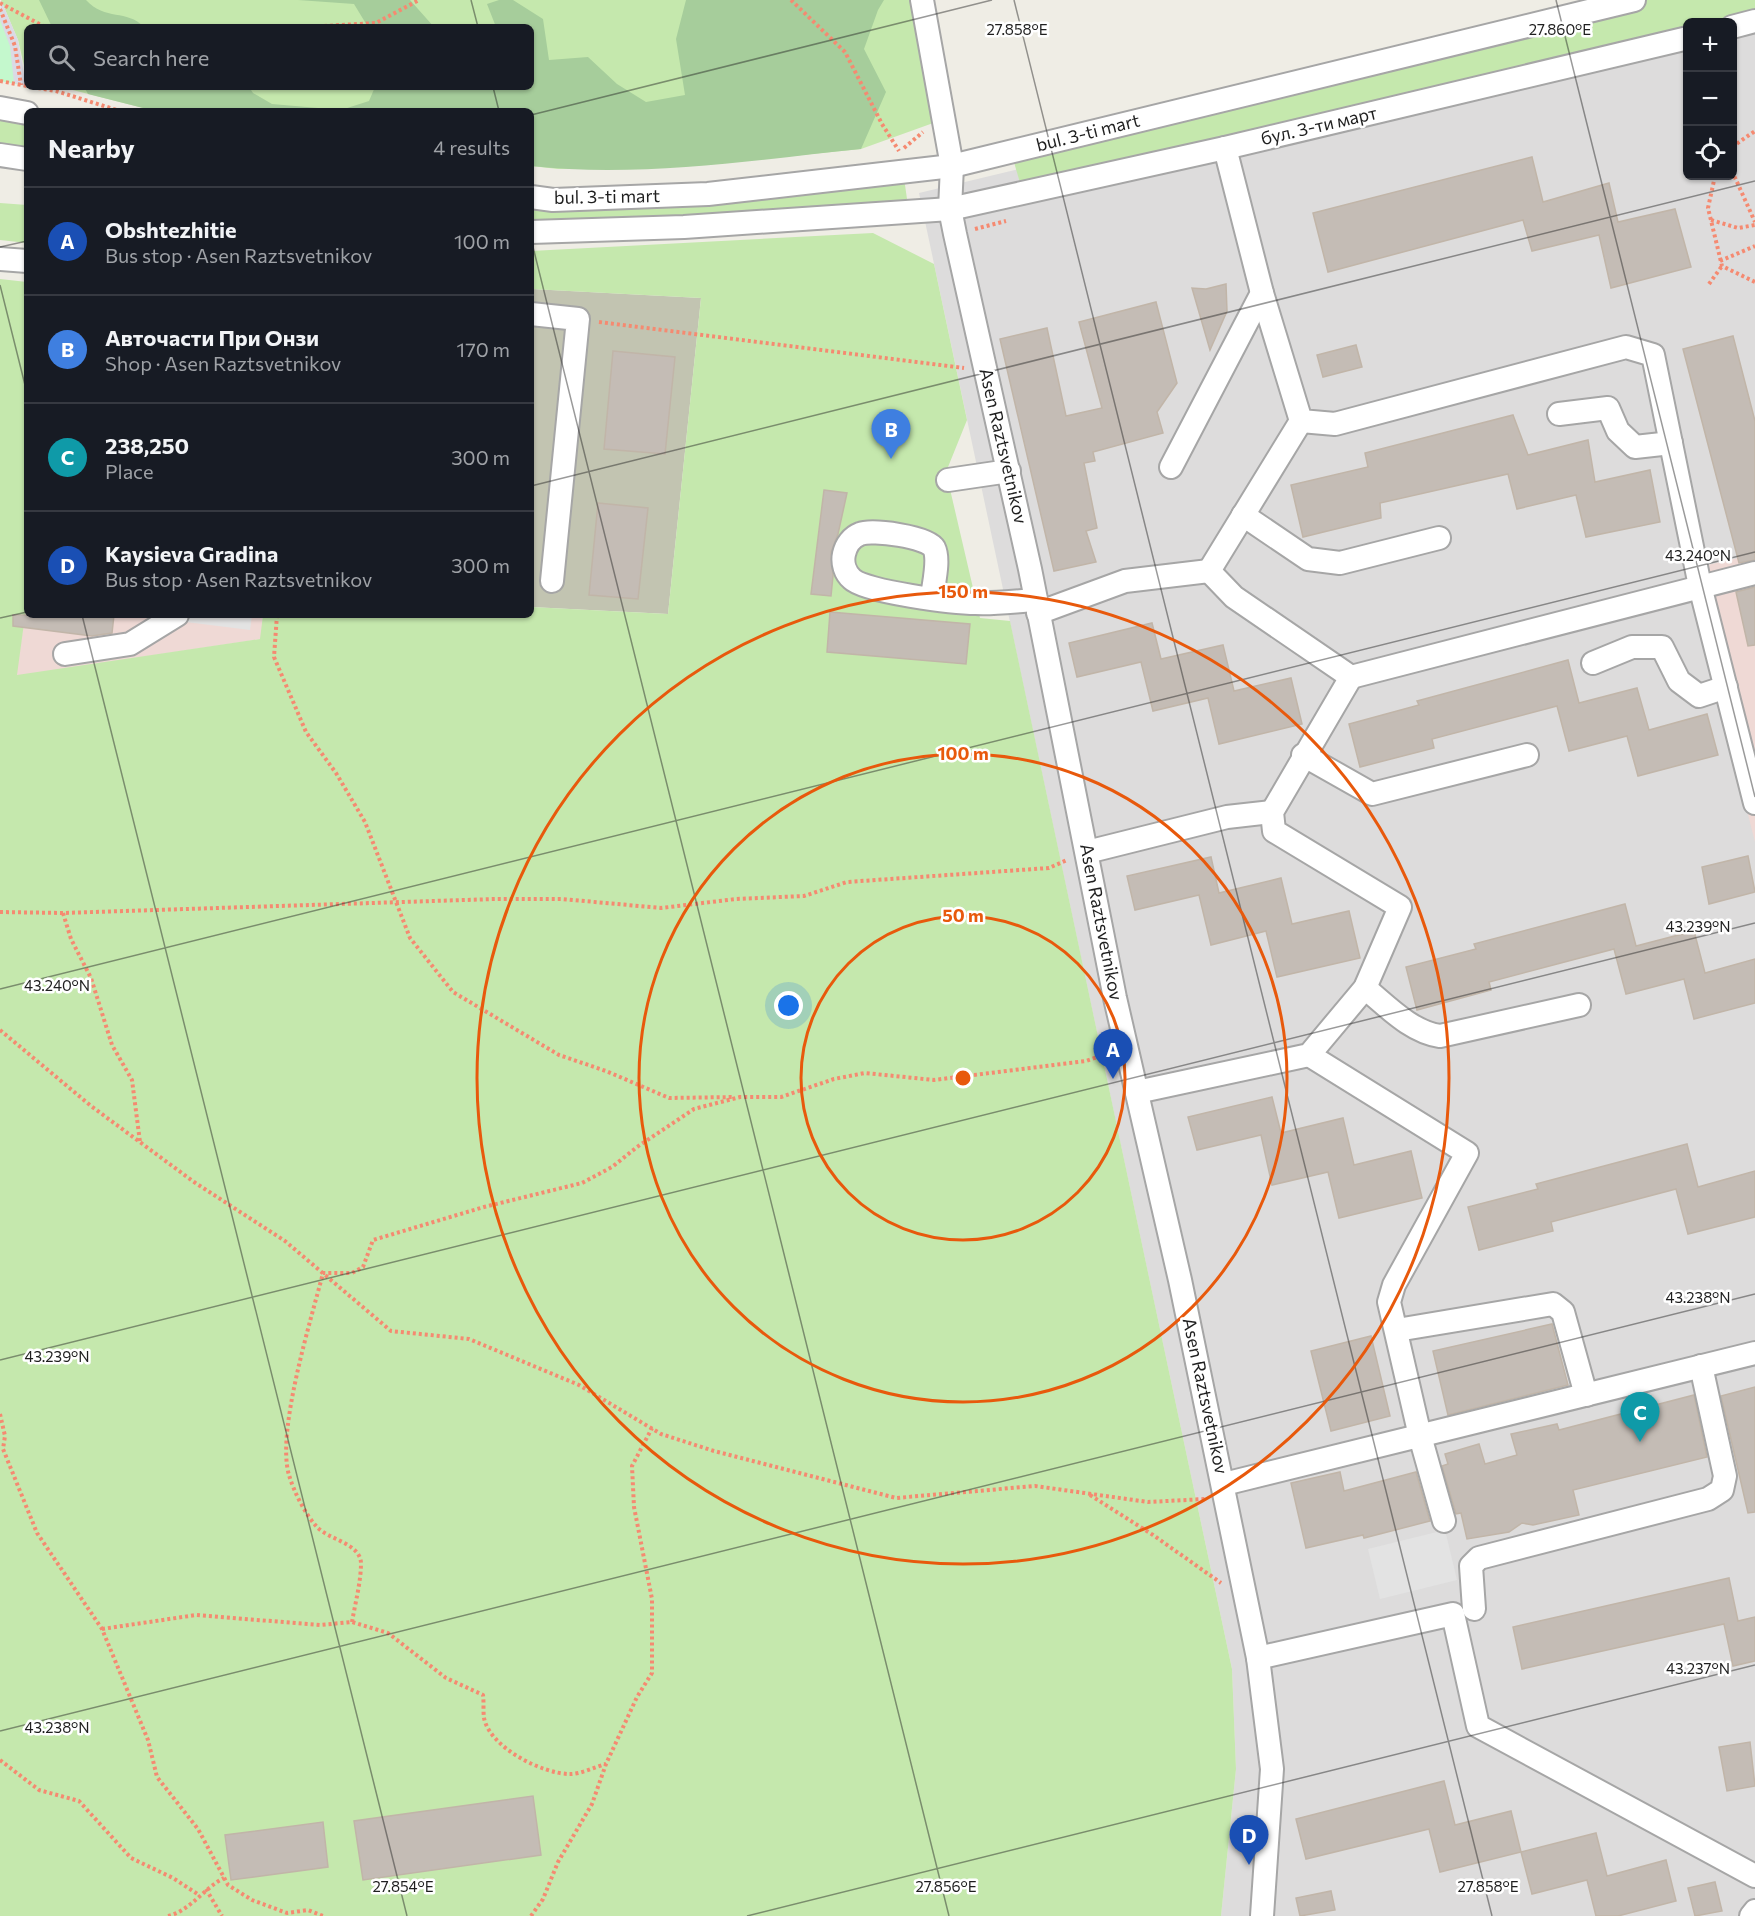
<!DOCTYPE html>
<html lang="en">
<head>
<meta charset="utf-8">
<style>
  :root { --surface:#171b24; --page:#242831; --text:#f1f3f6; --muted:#9ea1a6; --line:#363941; --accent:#7c3aed }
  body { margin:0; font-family:Commissioner,sans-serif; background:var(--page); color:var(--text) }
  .controls { position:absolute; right:18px; top:18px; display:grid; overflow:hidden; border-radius:9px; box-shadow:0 2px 4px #0004 }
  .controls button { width:54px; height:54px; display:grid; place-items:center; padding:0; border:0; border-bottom:2px solid var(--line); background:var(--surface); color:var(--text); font:30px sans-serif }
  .you { position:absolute; left:789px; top:1006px; width:21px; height:21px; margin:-15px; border:4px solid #fff; border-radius:50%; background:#1a73e8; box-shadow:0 0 0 9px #1a73e833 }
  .badge { display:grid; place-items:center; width:39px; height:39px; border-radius:50%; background:var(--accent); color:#fff; font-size:20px; font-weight:700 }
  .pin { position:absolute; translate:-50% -50px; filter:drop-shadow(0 2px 3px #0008) }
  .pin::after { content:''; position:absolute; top:32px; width:21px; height:18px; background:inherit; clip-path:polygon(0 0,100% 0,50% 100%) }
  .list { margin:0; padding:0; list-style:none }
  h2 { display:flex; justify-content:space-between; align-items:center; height:78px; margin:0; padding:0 24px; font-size:26px }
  h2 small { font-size:20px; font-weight:400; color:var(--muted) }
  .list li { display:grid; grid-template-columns:39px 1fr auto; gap:18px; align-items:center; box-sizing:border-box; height:108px; padding:0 24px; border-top:2px solid var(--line) }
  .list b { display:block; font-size:22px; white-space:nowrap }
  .list p { margin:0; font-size:20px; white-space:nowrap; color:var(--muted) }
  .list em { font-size:20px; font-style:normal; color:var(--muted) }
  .icon { flex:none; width:33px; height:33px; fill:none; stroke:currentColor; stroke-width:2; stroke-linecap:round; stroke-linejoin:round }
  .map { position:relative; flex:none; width:1755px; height:1916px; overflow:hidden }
  .search { position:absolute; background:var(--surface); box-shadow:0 2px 4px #0004; left:24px; top:24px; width:510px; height:66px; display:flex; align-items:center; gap:15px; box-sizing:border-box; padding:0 21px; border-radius:9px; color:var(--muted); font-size:22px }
  .panel { position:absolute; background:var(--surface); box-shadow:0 2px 4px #0004; left:24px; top:108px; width:510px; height:510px; border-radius:9px }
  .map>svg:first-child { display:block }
  .residential { fill:#dddcdc; fill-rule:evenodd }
  .commercial { fill:#efd9d5 }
  .construction { fill:#c2c4b1 }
  .grass { fill:#c5e8ad }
  .forest { fill:#a6cd9b }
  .park { fill:#c4f8cd }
  .parking { fill:#e3e3e3 }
  .plaza { fill:#dbdae5 }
  .building { fill:#c4bcb5; stroke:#c1b5a8; stroke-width:1.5 }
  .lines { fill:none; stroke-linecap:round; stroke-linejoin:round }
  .minor-casing { stroke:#a6a6a6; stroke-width:26 }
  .path { stroke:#f58a71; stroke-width:4; stroke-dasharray:3 3; stroke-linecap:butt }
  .minor { stroke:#fff; stroke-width:22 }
  .ticks { fill:none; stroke:#1f1f1f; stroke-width:1.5; stroke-opacity:0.45 }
  .ring { fill:none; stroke:#e8590c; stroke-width:3 }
  .labels { text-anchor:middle; stroke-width:5; stroke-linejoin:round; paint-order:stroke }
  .street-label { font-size:18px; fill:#1f1f1f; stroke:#fff }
  .ticks-label { font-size:15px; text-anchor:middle; fill:#1f1f1f; stroke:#fff; stroke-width:5; stroke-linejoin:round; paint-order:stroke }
  .centre { fill:#e8590c; stroke:#fff; stroke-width:3 }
  .ring-label { font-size:18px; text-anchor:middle; font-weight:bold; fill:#e8590c; stroke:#fff; stroke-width:5; stroke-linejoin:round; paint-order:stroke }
</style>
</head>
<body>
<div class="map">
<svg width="1755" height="1916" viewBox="0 0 1755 1916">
  <rect width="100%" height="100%" fill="#efede5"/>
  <!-- residential -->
  <path class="residential" d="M1722 0H1755V1916H1221L1236 1769 1232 1669 919 193ZM1688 22H1732V176H1688Z"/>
  <!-- commercial -->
  <g class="commercial">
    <path d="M1755 554V842L1686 570Z"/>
    <path d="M27 601V615H263L261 639 16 676Z"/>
  </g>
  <!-- construction -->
  <path class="construction" d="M532 289 701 298 668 614 531 607Z"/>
  <!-- grass -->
  <g class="grass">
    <path d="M1 0H911L936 122 861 149 693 166 558 169 531 166V111H155L61 87H531V27H27V78L18 40Z"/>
    <path d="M1634 0H1755V20L1688 22 1687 37 1023 193 1011 152Z"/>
    <path d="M0 108 27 113V159L0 155Z"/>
    <path d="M903 171 909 213 531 231V197Z"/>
    <path d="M0 203 27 205V243L0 240Z"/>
    <path d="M873 233 934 264 967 420 946 472 980 618 1010 621 1232 1669 1236 1769 1221 1916H0V279L27 282V601L17 675 260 639 263 615H531V607L668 614 701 298 531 289V251Z"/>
  </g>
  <!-- forest -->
  <g class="forest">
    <path d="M39 0H86C105 21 127 9 144 27H52Z"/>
    <path d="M298 0H410L434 27H368L354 4Z"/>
    <path d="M499 0H513L543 19 549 60 588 57 617 84 646 102 685 95 676 39 686 0H884L878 10 864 49 886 92 861 149C754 160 639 178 531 166V111H155L88 94 84 87H249L253 93 272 104 341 110 369 101 375 87H531V27H496L487 4Z"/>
  </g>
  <!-- park -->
  <path class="park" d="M0 9 15 46 21 85 0 81Z"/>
  <!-- parking -->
  <g class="parking">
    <path d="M187 615H252L250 630 186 622Z"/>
    <path d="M1445 1530 1457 1580 1380 1599 1368 1549Z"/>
  </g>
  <!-- plaza -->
  <path class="plaza" d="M1 0 18 40 26 86 14 83 10 46 0 20Z"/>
  <!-- building -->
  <g class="building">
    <path d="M1532 157 1543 202 1609 183 1618 222 1675 209 1691 267 1611 288 1599 235 1532 251 1523 220 1328 272 1313 213Z"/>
    <path d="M1226 284 1227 311 1210 350 1192 288 1206 289Z"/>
    <path d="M1156 302 1177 383 1157 412 1163 433 1093 452 1095 461 1084 463 1097 528 1086 531 1096 562 1054 571 1000 339 1047 328 1066 416 1102 408 1079 322Z"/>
    <path d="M1733 336 1755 421V560L1739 563 1683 349Z"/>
    <path d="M1356 345 1362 367 1323 377 1317 355Z"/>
    <path d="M613 351 675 357 665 454 604 449Z"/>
    <path d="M1513 415 1528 455 1588 440 1595 482 1650 470 1660 522 1586 537 1576 495 1517 509 1508 474 1380 503 1381 518 1303 537 1291 485 1368 467 1365 453Z"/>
    <path d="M824 490 847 493 838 534 831 552 833 576 831 596 811 594Z"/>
    <path d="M598 503 648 508 638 599 589 595Z"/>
    <path d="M1755 587V645L1748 646 1736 592Z"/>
    <path d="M830 612 970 624 966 664 827 652Z"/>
    <path d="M13 615H114L112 633 92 636 13 626Z"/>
    <path d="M1152 623 1161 659 1223 645 1234 691 1291 678 1302 724 1219 744 1208 698 1153 711 1141 662 1077 677 1069 643Z"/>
    <path d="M1568 660 1579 703 1637 688 1649 730 1707 714 1718 755 1638 776 1627 736 1569 751 1557 706 1432 739 1434 748 1360 767 1349 724 1419 705 1417 701Z"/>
    <path d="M1748 856 1755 892 1709 904 1702 867Z"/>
    <path d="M1211 857 1219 893 1281 878 1292 924 1349 911 1360 958 1277 977 1266 931 1211 945 1199 895 1135 910 1127 876Z"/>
    <path d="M1625 904 1636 946 1694 931 1705 973 1755 959V1003L1694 1019 1684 979 1626 994 1614 949 1489 982 1491 990 1417 1010 1406 967 1476 949 1474 944Z"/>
    <path d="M1272 1097 1281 1133 1343 1118 1354 1165 1411 1151 1422 1198 1339 1218 1328 1172 1272 1185 1261 1135 1197 1150 1188 1117Z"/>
    <path d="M1687 1144 1698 1187 1755 1171V1217L1688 1234 1676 1189 1551 1222 1553 1231 1479 1250 1468 1207 1538 1189 1536 1184Z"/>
    <path d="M1552 1324 1568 1385 1448 1415 1433 1351Z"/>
    <path d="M1371 1336 1390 1416 1331 1431 1311 1351Z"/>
    <path d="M1755 1387V1512L1748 1513 1721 1396Z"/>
    <path d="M1694 1395 1707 1457 1573 1490 1579 1515 1533 1525 1522 1523 1509 1532 1467 1539 1461 1513 1456 1514 1442 1466 1448 1464 1445 1454 1479 1444 1485 1464 1517 1455 1511 1434 1557 1424 1559 1430Z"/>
    <path d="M1340 1472 1344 1491 1416 1472 1430 1521 1364 1538 1363 1535 1306 1548 1291 1483Z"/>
    <path d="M1729 1578 1738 1621 1755 1617V1661L1733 1666 1724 1624 1522 1669 1513 1627Z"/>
    <path d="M1750 1742 1755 1786 1727 1791 1719 1747Z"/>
    <path d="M1444 1781 1455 1825 1511 1811 1521 1852 1440 1872 1429 1829 1306 1859 1296 1819Z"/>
    <path d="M533 1796 541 1855 363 1880 354 1821Z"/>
    <path d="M323 1822 328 1867 231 1880 225 1835Z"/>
    <path d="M1596 1833 1607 1876 1666 1860 1676 1901 1618 1916H1596L1587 1880 1532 1894 1521 1852Z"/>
    <path d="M1715 1882 1722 1911 1695 1916 1688 1888Z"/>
    <path d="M1331 1891 1335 1910 1300 1916 1296 1898Z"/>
  </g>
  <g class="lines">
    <!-- minor casing -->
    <g class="minor-casing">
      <g id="minor">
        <path d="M922 0 952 166 950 209 955 234 1030 569 1115 998 1180 1280 1258 1658 1272 1769 1262 1916"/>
        <path d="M1732 27 1755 21"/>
        <path d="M0 108 27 113"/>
        <path d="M1225 148 1262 293 1301 421 1335 424 1626 347 1653 355 1700 586 1755 803"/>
        <path d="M0 155 27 159"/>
        <path d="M531 197 553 200 708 194 952 166 1634 0"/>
        <path d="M531 232 684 227 950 209 1225 148 1688 38"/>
        <path d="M0 259 27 261"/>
        <path d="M531 314 578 319 552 581"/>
        <path d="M1559 414 1608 408 1618 431 1635 447 1671 443"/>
        <path d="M1171 467 1262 293"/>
        <path d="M948 480 1009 471"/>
        <path d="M1243 515 1308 559 1340 563 1439 538"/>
        <path d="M1209 571 1234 597 1351 677 1755 573"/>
        <path d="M1209 571 1301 421"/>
        <path d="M932 598C933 585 940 560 934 548 928 537 872 529 860 534 852 537 846 545 844 554 842 563 845 573 852 579 865 592 955 603 976 603 996 604 1016 601 1036 600"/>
        <path d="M1038 613 1125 581 1209 571"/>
        <path d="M65 654 130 644 177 615"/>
        <path d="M1593 663 1632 647H1662L1679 681 1699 696 1726 687"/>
        <path d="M1303 755 1372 794 1527 755"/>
        <path d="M1087 852 1227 817 1272 812"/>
        <path d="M1365 988C1387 1006 1411 1032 1440 1036L1579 1005"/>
        <path d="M1309 1055 1467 1153 1394 1285 1389 1302 1420 1436 1444 1521"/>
        <path d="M1137 1092 1309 1055 1365 988 1400 907 1274 831 1272 812 1351 677"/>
        <path d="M1397 1330 1553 1304 1563 1312 1586 1395"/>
        <path d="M1224 1484 1755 1353"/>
        <path d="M1474 1609 1471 1566 1479 1558 1708 1499 1722 1490 1725 1476 1701 1366"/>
        <path d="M1258 1658 1453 1614 1478 1726 1755 1876"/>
        <path d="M1751 1916 1755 1911"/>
      </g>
    </g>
    <!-- path -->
    <g class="path">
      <path d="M791 0 845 52 882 124 899 151"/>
      <path d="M0 3 45 27"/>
      <path d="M0 9 15 46 21 85"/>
      <path d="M306 27 376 23 419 0"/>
      <path d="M0 81 27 86"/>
      <path d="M32 87 56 91 120 111"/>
      <path d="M1732 147 1755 131"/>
      <path d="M904 148 923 132"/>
      <path d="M1732 171 1755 222"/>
      <path d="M1715 176 1708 208 1722 266 1755 282"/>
      <path d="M1711 220 1738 228 1755 225"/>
      <path d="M975 229 1006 221"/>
      <path d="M1720 261 1755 246"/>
      <path d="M1709 284 1722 266"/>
      <path d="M599 322 964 368"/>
      <path d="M277 615 274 657 306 732 336 773 365 822 410 938 453 992 559 1055 606 1071 669 1098 734 1097"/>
      <path d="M0 912 63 913 495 899H562L661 908 736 899 804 896 847 882 1049 868 1067 860"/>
      <path d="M63 913 71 939 91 978 112 1045 132 1080 140 1142"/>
      <path d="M0 1030 91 1106 194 1182 285 1241 391 1331 469 1339 579 1385 661 1434 714 1451 896 1498 1035 1486 1148 1502 1205 1499"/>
      <path d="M0 1414 5 1436 3 1449 37 1533 102 1629 148 1740 157 1777 198 1829 228 1885 252 1900 287 1913 308 1910 323 1916"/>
      <path d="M1090 1495 1153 1535 1221 1583"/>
      <path d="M352 1622C355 1604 361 1582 361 1563 360 1543 329 1540 317 1527 305 1514 294 1492 289 1475 276 1432 311 1320 323 1273H352L363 1267 373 1240 484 1207 582 1183 612 1167 637 1147 694 1109 740 1097H781L834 1079 865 1073 934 1080 1086 1061 1108 1053"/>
      <path d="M102 1629 196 1615 320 1625 352 1622 388 1633 446 1678 483 1695C484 1702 483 1711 484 1718 490 1748 543 1774 570 1774 581 1774 595 1767 606 1764"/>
      <path d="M0 1760 39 1790 79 1801 131 1858 173 1878 199 1895"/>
      <path d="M206 1889 222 1916"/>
      <path d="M168 1916C190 1911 204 1888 224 1878"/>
      <path d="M531 1916 543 1899 558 1862 592 1804 606 1764 637 1697 652 1673V1599L634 1507 632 1466 652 1428"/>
    </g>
    <!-- minor -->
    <use href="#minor" class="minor"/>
  </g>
  <!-- ticks -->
  <path class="ticks" d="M471 0 478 27M1014 0 1492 1916M1556 0 1755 797M493 87 499 111M531 115 992 0M531 239 949 1916M0 247 27 241M0 285 27 393M531 486 1755 181M82 615 407 1916M0 618 27 612M0 989 1755 552M0 1360 1755 923M0 1731 1755 1294M747 1916 1755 1665"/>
  <!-- distance rings -->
  <g class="ring">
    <circle cx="963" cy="1078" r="162"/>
    <circle cx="963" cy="1078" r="324"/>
    <circle cx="963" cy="1078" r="486"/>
  </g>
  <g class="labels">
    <!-- street labels -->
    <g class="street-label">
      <text transform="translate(1319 126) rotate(-13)" y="6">бул. 3-ти март</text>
      <text transform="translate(1088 133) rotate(-14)" y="6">bul. 3-ti mart</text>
      <text transform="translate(607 197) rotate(-1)" y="6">bul. 3-ti mart</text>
      <text transform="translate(1003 446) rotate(77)" y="6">Asen Raztsvetnikov</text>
      <text transform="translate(1101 922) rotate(79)" y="6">Asen Raztsvetnikov</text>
      <text transform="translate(1205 1396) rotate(78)" y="6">Asen Raztsvetnikov</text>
    </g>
  </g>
  <g class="ticks-label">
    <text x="1017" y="35">27.858°E</text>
    <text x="1560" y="35">27.860°E</text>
    <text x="1698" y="561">43.240°N</text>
    <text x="1698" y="932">43.239°N</text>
    <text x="57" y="991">43.240°N</text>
    <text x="1698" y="1303">43.238°N</text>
    <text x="57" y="1362">43.239°N</text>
    <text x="1698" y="1674">43.237°N</text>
    <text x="57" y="1733">43.238°N</text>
    <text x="403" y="1892">27.854°E</text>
    <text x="946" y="1892">27.856°E</text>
    <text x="1488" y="1892">27.858°E</text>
  </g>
  <circle cx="963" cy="1078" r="9" class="centre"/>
  <g class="ring-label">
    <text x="963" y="598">150 m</text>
    <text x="963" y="760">100 m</text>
    <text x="963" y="922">50 m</text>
  </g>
</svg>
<div class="controls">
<button>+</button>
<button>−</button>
<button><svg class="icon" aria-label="locate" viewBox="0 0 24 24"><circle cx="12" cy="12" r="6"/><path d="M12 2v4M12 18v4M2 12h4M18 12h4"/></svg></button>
</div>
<div class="you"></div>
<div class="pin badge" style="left:1113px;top:1079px;background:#1a4fb4">A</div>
<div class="pin badge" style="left:891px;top:459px;background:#3f7fe0">B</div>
<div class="pin badge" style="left:1640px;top:1442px;background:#0f9aa8">C</div>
<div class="pin badge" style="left:1249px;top:1865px;background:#1a4fb4">D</div>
<div class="search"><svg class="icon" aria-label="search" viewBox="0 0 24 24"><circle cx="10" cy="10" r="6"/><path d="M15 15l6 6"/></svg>Search here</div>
<section class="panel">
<h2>Nearby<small>4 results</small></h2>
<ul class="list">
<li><span class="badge" style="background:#1a4fb4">A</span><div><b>Obshtezhitie</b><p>Bus stop · Asen Raztsvetnikov</p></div><em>100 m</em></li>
<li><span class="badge" style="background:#3f7fe0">B</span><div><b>Авточасти При Онзи</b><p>Shop · Asen Raztsvetnikov</p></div><em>170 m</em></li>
<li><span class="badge" style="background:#0f9aa8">C</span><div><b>238,250</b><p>Place</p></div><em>300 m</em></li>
<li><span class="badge" style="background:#1a4fb4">D</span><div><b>Kaysieva Gradina</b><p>Bus stop · Asen Raztsvetnikov</p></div><em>300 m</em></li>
</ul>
</section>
</div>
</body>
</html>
